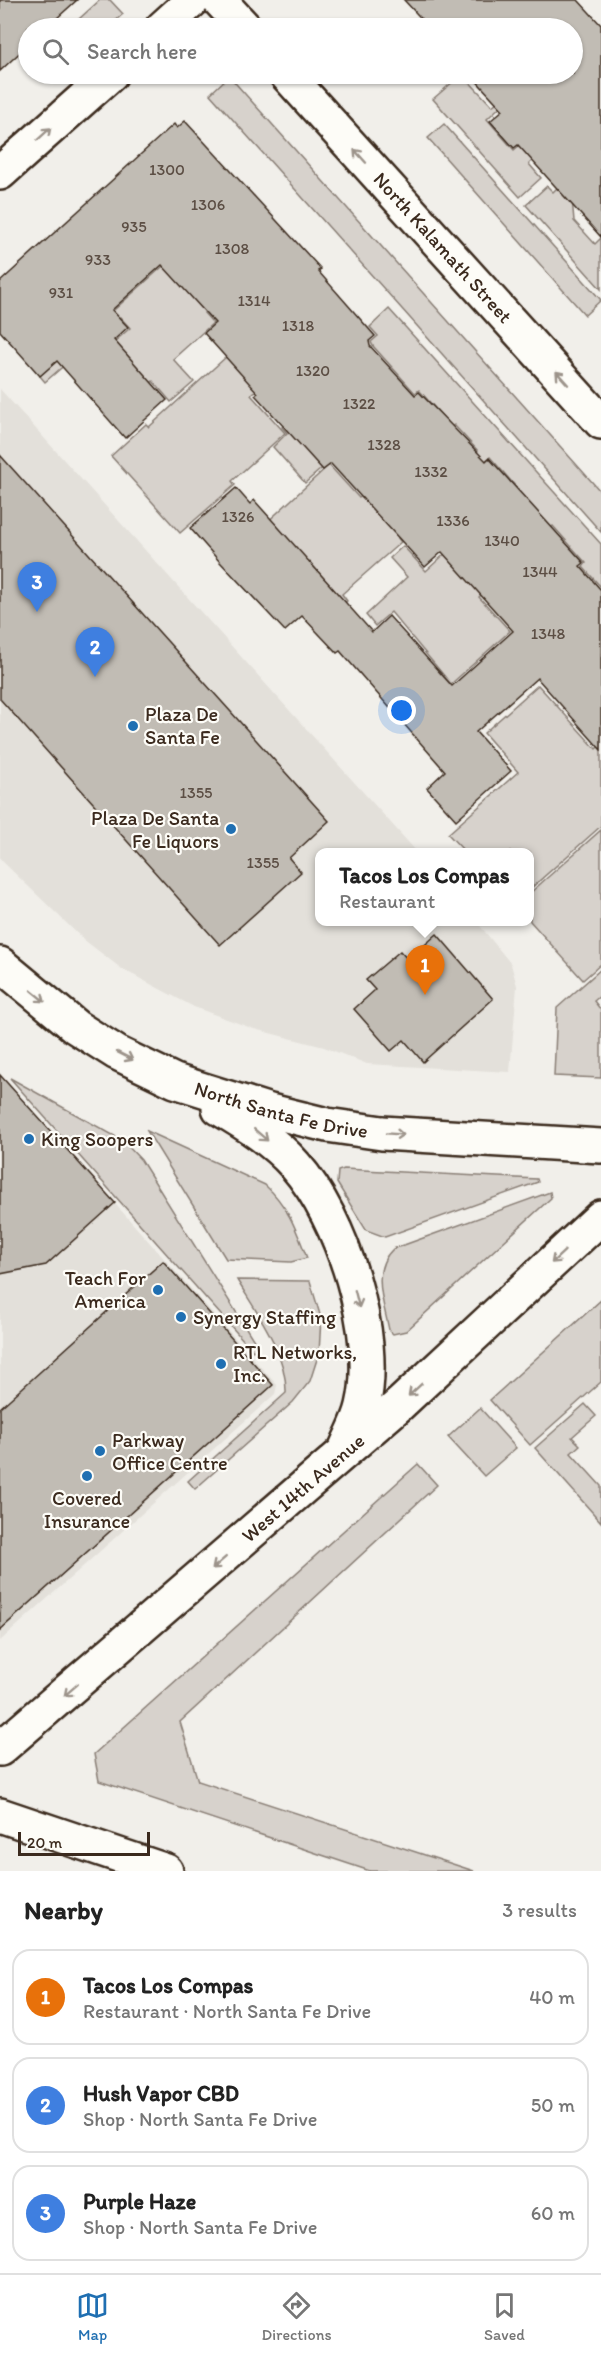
<!DOCTYPE html>
<html lang="en">
<head>
<meta charset="utf-8">
<style>
  :root { --surface:#fff; --page:#f6f6f6; --text:#222; --muted:#767676; --line:#e0e0e0; --accent:#1f6fb2 }
  body { margin:0; font-family:Itim,sans-serif; background:var(--page); color:var(--text) }
  .scale { position:absolute; left:18px; bottom:15px; width:132px; box-sizing:border-box; padding-left:6px; border:3px solid #3b2a1e; border-top:0; font-size:16px; line-height:21px; white-space:nowrap; color:#3b2a1e; -webkit-text-stroke:4px #fdfcf7; paint-order:stroke }
  .you { position:absolute; left:402px; top:711px; width:21px; height:21px; margin:-15px; border:4px solid #fff; border-radius:50%; background:#1a73e8; box-shadow:0 0 0 9px #1a73e833 }
  .badge { display:grid; place-items:center; width:39px; height:39px; border-radius:50%; background:var(--accent); color:#fff; font-size:20px; font-weight:700 }
  .pin { position:absolute; translate:-50% -50px; filter:drop-shadow(0 2px 3px #0008) }
  .pin::after { content:''; position:absolute; top:32px; width:21px; height:18px; background:inherit; clip-path:polygon(0 0,100% 0,50% 100%) }
  .popup { position:absolute; left:315px; top:848px; width:219px; height:78px; box-sizing:border-box; display:grid; place-content:center; border-radius:12px; background:var(--surface); filter:drop-shadow(0 2px 4px #0005); font-size:20px; white-space:nowrap; color:var(--muted) }
  .popup b { font-size:22px; color:var(--text) }
  .popup::after { content:''; position:absolute; left:50%; top:100%; margin-left:-12px; border:12px solid transparent; border-top-color:var(--surface) }
  .list { margin:0; padding:0; list-style:none }
  h2 { display:flex; justify-content:space-between; align-items:center; height:78px; margin:0; padding:0 24px; font-size:26px }
  h2 small { font-size:20px; font-weight:400; color:var(--muted) }
  .list li { display:grid; grid-template-columns:39px 1fr auto; gap:18px; align-items:center; box-sizing:border-box; height:96px; margin:0 12px 12px; padding:0 12px; border:2px solid var(--line); border-radius:18px }
  .list b { display:block; font-size:22px; white-space:nowrap }
  .list p { margin:0; font-size:20px; white-space:nowrap; color:var(--muted) }
  .list em { font-size:20px; font-style:normal; color:var(--muted) }
  .icon { flex:none; width:33px; height:33px; fill:none; stroke:currentColor; stroke-width:2; stroke-linecap:round; stroke-linejoin:round }
  .map { position:relative; flex:none; width:601px; height:1871px; overflow:hidden }
  .search { position:absolute; background:var(--surface); box-shadow:0 2px 4px #0004; left:18px; right:18px; top:18px; height:66px; display:flex; align-items:center; gap:15px; box-sizing:border-box; padding:0 21px; border-radius:33px; color:var(--muted); font-size:22px }
  .sheet { height:402px; background:var(--surface) }
  nav { display:flex; justify-content:space-around; align-items:center; box-sizing:border-box; height:84px; border-top:2px solid var(--line); background:var(--surface); font-size:16px; color:var(--muted) }
  nav a { display:grid; justify-items:center; gap:3px }
  nav .on { color:var(--accent) }
  .map>svg:first-child { display:block }
  .built { fill:#e3e0da }
  .green { fill:#d7d2cc; stroke:#897e75; stroke-width:1.5 }
  .building { fill:#c1bcb4; stroke:#3b2a1e; stroke-width:1.5 }
  .lines { fill:none; stroke-linecap:round; stroke-linejoin:round }
  .secondary-casing { stroke:#3b2a1e; stroke-width:38 }
  .primary-casing { stroke:#3b2a1e; stroke-width:38 }
  .secondary { stroke:#fdfcf7; stroke-width:33 }
  .primary { stroke:#fdfcf7; stroke-width:33 }
  .oneway { stroke:#9c938a }
  .poi-dot { fill:#1f6fb2; stroke:#fdfcf7; stroke-width:2 }
  .labels { text-anchor:middle; stroke-width:4.5; stroke-linejoin:round; paint-order:stroke }
  .number-label { font-size:16px; fill:#5c4e44 }
  .street-label { font-size:20px; fill:#3b2a1e; stroke:#fdfcf7 }
  .poi-label { font-size:20px; fill:#3b2a1e; stroke:#fdfcf7; text-anchor:start }
</style>
</head>
<body>
<div class="map">
<svg width="601" height="1871" viewBox="0 0 601 1871">
  <rect width="100%" height="100%" fill="#f1efea"/>
  <filter id="ink" filterUnits="userSpaceOnUse"><feTurbulence type="fractalNoise" baseFrequency=".0167" numOctaves="2"/><feDisplacementMap in="SourceGraphic" scale="12" xChannelSelector="R" yChannelSelector="G"/><feConvolveMatrix kernelMatrix="1 2 1 2 8 2 1 2 1" color-interpolation-filters="sRGB"/></filter>
  <g filter="url(#ink)">
    <!-- built -->
    <g class="built">
      <path d="M0 389 417 852H320V922H477L511 964 517 986 510 1072 367 1064 324 1047 254 1029 194 1007 122 969 83 939 0 859Z"/>
      <path d="M0 1075 277 1385 275 1394 0 1641Z"/>
    </g>
    <!-- green -->
    <g class="green">
      <path d="M100 0H110L123 14 107 28H69Z"/>
      <path d="M462 74 492 106 506 95 509 98 487 119 514 150 521 144 534 159 529 164 541 178 520 197 433 99Z"/>
      <path d="M229 76 601 492V532L210 94Z"/>
      <path d="M444 124 601 300 585 315 428 138Z"/>
      <path d="M560 185 571 187 574 221 595 244 601 238V289L526 205 547 186 553 192Z"/>
      <path d="M171 259 212 305 204 313 213 323 173 359 194 382 171 402 153 381 133 399 112 344 130 328 120 317 45 382 40 376Z"/>
      <path d="M389 309 601 544V587L583 567 586 563 553 526 549 529 514 491 517 488 490 457 479 466 472 457 478 451 454 425 447 431 443 417 419 390 415 393 373 346 371 342 378 336 370 327Z"/>
      <path d="M247 338 277 371 251 395 285 433 232 481 235 485 180 533 111 456 146 424 149 427Z"/>
      <path d="M371 348 336 456 305 483 273 447 287 433 282 427Z"/>
      <path d="M329 465 359 498 374 485 430 510 398 538 401 542 342 594 347 601 316 629 304 617 334 590 309 561 260 604 223 563Z"/>
      <path d="M460 540 495 582 479 597 510 631 451 684 391 612 375 626 366 615 407 577 390 558 403 546 426 571Z"/>
      <path d="M538 685 596 749 601 744V826L530 889V852H465L448 834 518 772 484 733Z"/>
      <path d="M601 830V964L583 980 530 921V893Z"/>
      <path d="M601 969V995L594 1001 601 1010V1078L554 1076 557 1008Z"/>
      <path d="M10 1078 122 1140 141 1160 258 1347 253 1351Z"/>
      <path d="M147 1131 265 1185C288 1206 296 1229 307 1258L291 1262 226 1259Z"/>
      <path d="M344 1169 537 1179 538 1182 385 1237 366 1230 337 1183 338 1171Z"/>
      <path d="M550 1192 551 1198 406 1331 393 1334 389 1330C384 1303 370 1270 393 1249Z"/>
      <path d="M237 1280 310 1281 321 1318 319 1353 310 1381 293 1402 195 1489 188 1481 286 1393C287 1353 257 1313 237 1280Z"/>
      <path d="M601 1300V1382L530 1445 490 1400Z"/>
      <path d="M585 1404 596 1416 572 1437 580 1445 571 1453 601 1486V1522L535 1448Z"/>
      <path d="M480 1408 516 1448 484 1476 448 1437Z"/>
      <path d="M418 1464 437 1485 180 1722 198 1781 474 1871H370L99 1781 94 1754Z"/>
    </g>
    <!-- building -->
    <g class="building">
      <path d="M0 0H77L46 28H28V45L0 71Z"/>
      <path d="M404 0H578L601 25V237L518 145 514 148 490 121 503 110 470 74H573V28H430Z"/>
      <path d="M185 121 321 269 318 271 375 336 369 341 370 346 415 395 419 392 486 461 489 458 584 563 580 566 601 590V750L537 678 476 732 511 771 456 820 427 788 445 771 340 651 337 653 302 616 285 631 220 562 190 528 236 488 250 504 254 500 372 632 389 616 452 686 513 631 442 552 425 567 331 464 323 470 255 395 258 393 204 333 215 323 162 265 112 310 128 327 114 340 167 400 125 438 57 361 40 376 0 331V282L174 124 177 128Z"/>
      <path d="M0 455 329 821 289 858 301 872 220 945 0 699Z"/>
      <path d="M437 934 493 999 423 1062 404 1040 391 1051 354 1009 375 990 366 980 400 951 408 960Z"/>
      <path d="M0 1075 115 1203 46 1265 0 1274Z"/>
      <path d="M163 1261 273 1385 0 1630V1408Z"/>
    </g>
    <g class="lines">
      <!-- secondary casing -->
      <g class="secondary-casing">
        <g id="secondary">
          <path d="M219 0 245 28"/>
          <path d="M162 28 193 0"/>
          <path id="s1" d="M286 74 601 422"/>
          <path d="M0 173 111 74"/>
          <path id="s2" d="M0 964 76 1027 117 1053 175 1081 270 1111 327 1125 382 1133 601 1146"/>
          <path d="M219 1108C246 1124 274 1141 295 1165 342 1218 380 1336 363 1406 360 1420 352 1434 346 1448"/>
          <path id="s3" d="M0 1749 400 1404 601 1217"/>
        </g>
      </g>
      <!-- primary casing -->
      <g class="primary-casing">
        <path id="primary" d="M0 1815 166 1871"/>
      </g>
      <!-- secondary -->
      <use href="#secondary" class="secondary"/>
      <!-- primary -->
      <use href="#primary" class="primary"/>
    </g>
    <!-- one-way arrows -->
    <defs><path id="oneway-shaft" d="M-6 0H5M1.5-3L5.5 0L1.5 3" fill="none" stroke-width="1.6" stroke-linecap="round" stroke-linejoin="round" transform="scale(1.5)"/></defs>
    <g class="oneway">
      <use href="#oneway-shaft" transform="translate(44 134) rotate(-42)"/>
      <use href="#oneway-shaft" transform="translate(360 156) rotate(-132)"/>
      <use href="#oneway-shaft" transform="translate(562 378) rotate(-132)"/>
      <use href="#oneway-shaft" transform="translate(38 996) rotate(39)"/>
      <use href="#oneway-shaft" transform="translate(125 1056) rotate(27)"/>
      <use href="#oneway-shaft" transform="translate(395 1134) rotate(4)"/>
      <use href="#oneway-shaft" transform="translate(261 1135) rotate(41)"/>
      <use href="#oneway-shaft" transform="translate(558 1257) rotate(137)"/>
      <use href="#oneway-shaft" transform="translate(357 1299) rotate(76)"/>
      <use href="#oneway-shaft" transform="translate(415 1390) rotate(137)"/>
      <use href="#oneway-shaft" transform="translate(219 1563) rotate(139)"/>
      <use href="#oneway-shaft" transform="translate(71 1690) rotate(139)"/>
    </g>
  </g>
  <!-- markers -->
  <g class="poi-dot">
    <circle cx="133" cy="726" r="6"/>
    <circle cx="231" cy="829" r="6"/>
    <circle cx="29" cy="1139" r="6"/>
    <circle cx="158" cy="1290" r="6"/>
    <circle cx="181" cy="1317" r="6"/>
    <circle cx="221" cy="1364" r="6"/>
    <circle cx="100" cy="1451" r="6"/>
    <circle cx="87" cy="1476" r="6"/>
  </g>
  <g class="labels">
    <!-- number labels -->
    <g class="number-label">
      <text x="167" y="175">1300</text>
      <text x="208" y="210">1306</text>
      <text x="134" y="232">935</text>
      <text x="232" y="254">1308</text>
      <text x="98" y="265">933</text>
      <text x="61" y="298">931</text>
      <text x="254" y="306">1314</text>
      <text x="298" y="331">1318</text>
      <text x="313" y="376">1320</text>
      <text x="359" y="409">1322</text>
      <text x="384" y="450">1328</text>
      <text x="431" y="477">1332</text>
      <text x="238" y="522">1326</text>
      <text x="453" y="526">1336</text>
      <text x="502" y="546">1340</text>
      <text x="540" y="577">1344</text>
      <text x="548" y="639">1348</text>
      <text x="196" y="798">1355</text>
      <text x="263" y="868">1355</text>
    </g>
    <!-- street labels -->
    <g class="street-label">
      <text dy="7" stroke="none"><textPath href="#s1" startOffset="234">North Kalamath Street</textPath></text>
      <text dy="7" stroke="none"><textPath href="#s2" startOffset="322">North Santa Fe Drive</textPath></text>
      <text dy="7" stroke="none"><textPath href="#s3" startOffset="400">West 14th Avenue</textPath></text>
    </g>
    <!-- poi labels -->
    <g class="poi-label">
      <text x="145" y="721">Plaza De<tspan x="145" dy="23">Santa Fe</tspan></text>
      <text x="219" y="825" text-anchor="end">Plaza De Santa<tspan x="219" dy="23">Fe Liquors</tspan></text>
      <text x="41" y="1146">King Soopers</text>
      <text x="146" y="1285" text-anchor="end">Teach For<tspan x="146" dy="23">America</tspan></text>
      <text x="193" y="1324">Synergy Staffing</text>
      <text x="233" y="1359">RTL Networks,<tspan x="233" dy="23">Inc.</tspan></text>
      <text x="112" y="1447">Parkway<tspan x="112" dy="23">Office Centre</tspan></text>
      <text x="87" y="1505" text-anchor="middle">Covered<tspan x="87" dy="23">Insurance</tspan></text>
    </g>
  </g>
</svg>
<div class="scale">20 m</div>
<div class="you"></div>
<div class="pin badge" style="left:425px;top:995px;background:#e8710a">1</div>
<div class="popup"><b>Tacos Los Compas</b>Restaurant</div>
<div class="pin badge" style="left:95px;top:677px;background:#3f7fe0">2</div>
<div class="pin badge" style="left:37px;top:612px;background:#3f7fe0">3</div>
<div class="search"><svg class="icon" aria-label="search" viewBox="0 0 24 24"><circle cx="10" cy="10" r="6"/><path d="M15 15l6 6"/></svg>Search here</div>
</div>
<section class="sheet">
<h2>Nearby<small>3 results</small></h2>
<ul class="list">
<li><span class="badge" style="background:#e8710a">1</span><div><b>Tacos Los Compas</b><p>Restaurant · North Santa Fe Drive</p></div><em>40 m</em></li>
<li><span class="badge" style="background:#3f7fe0">2</span><div><b>Hush Vapor CBD</b><p>Shop · North Santa Fe Drive</p></div><em>50 m</em></li>
<li><span class="badge" style="background:#3f7fe0">3</span><div><b>Purple Haze</b><p>Shop · North Santa Fe Drive</p></div><em>60 m</em></li>
</ul>
</section>
<nav>
<a class="on"><svg class="icon" aria-label="map" viewBox="0 0 24 24"><path d="M3 6l6-2 6 2 6-2v14l-6 2-6-2-6 2zM9 4v14M15 6v14"/></svg>Map</a>
<a><svg class="icon" aria-label="directions" viewBox="0 0 24 24"><path d="M12 3l9 9-9 9-9-9zM9 14v-3h6M13 9l2 2-2 2"/></svg>Directions</a>
<a><svg class="icon" aria-label="saved" viewBox="0 0 24 24"><path d="M7 4h10v16l-5-4-5 4z"/></svg>Saved</a>
</nav>
</body>
</html>
